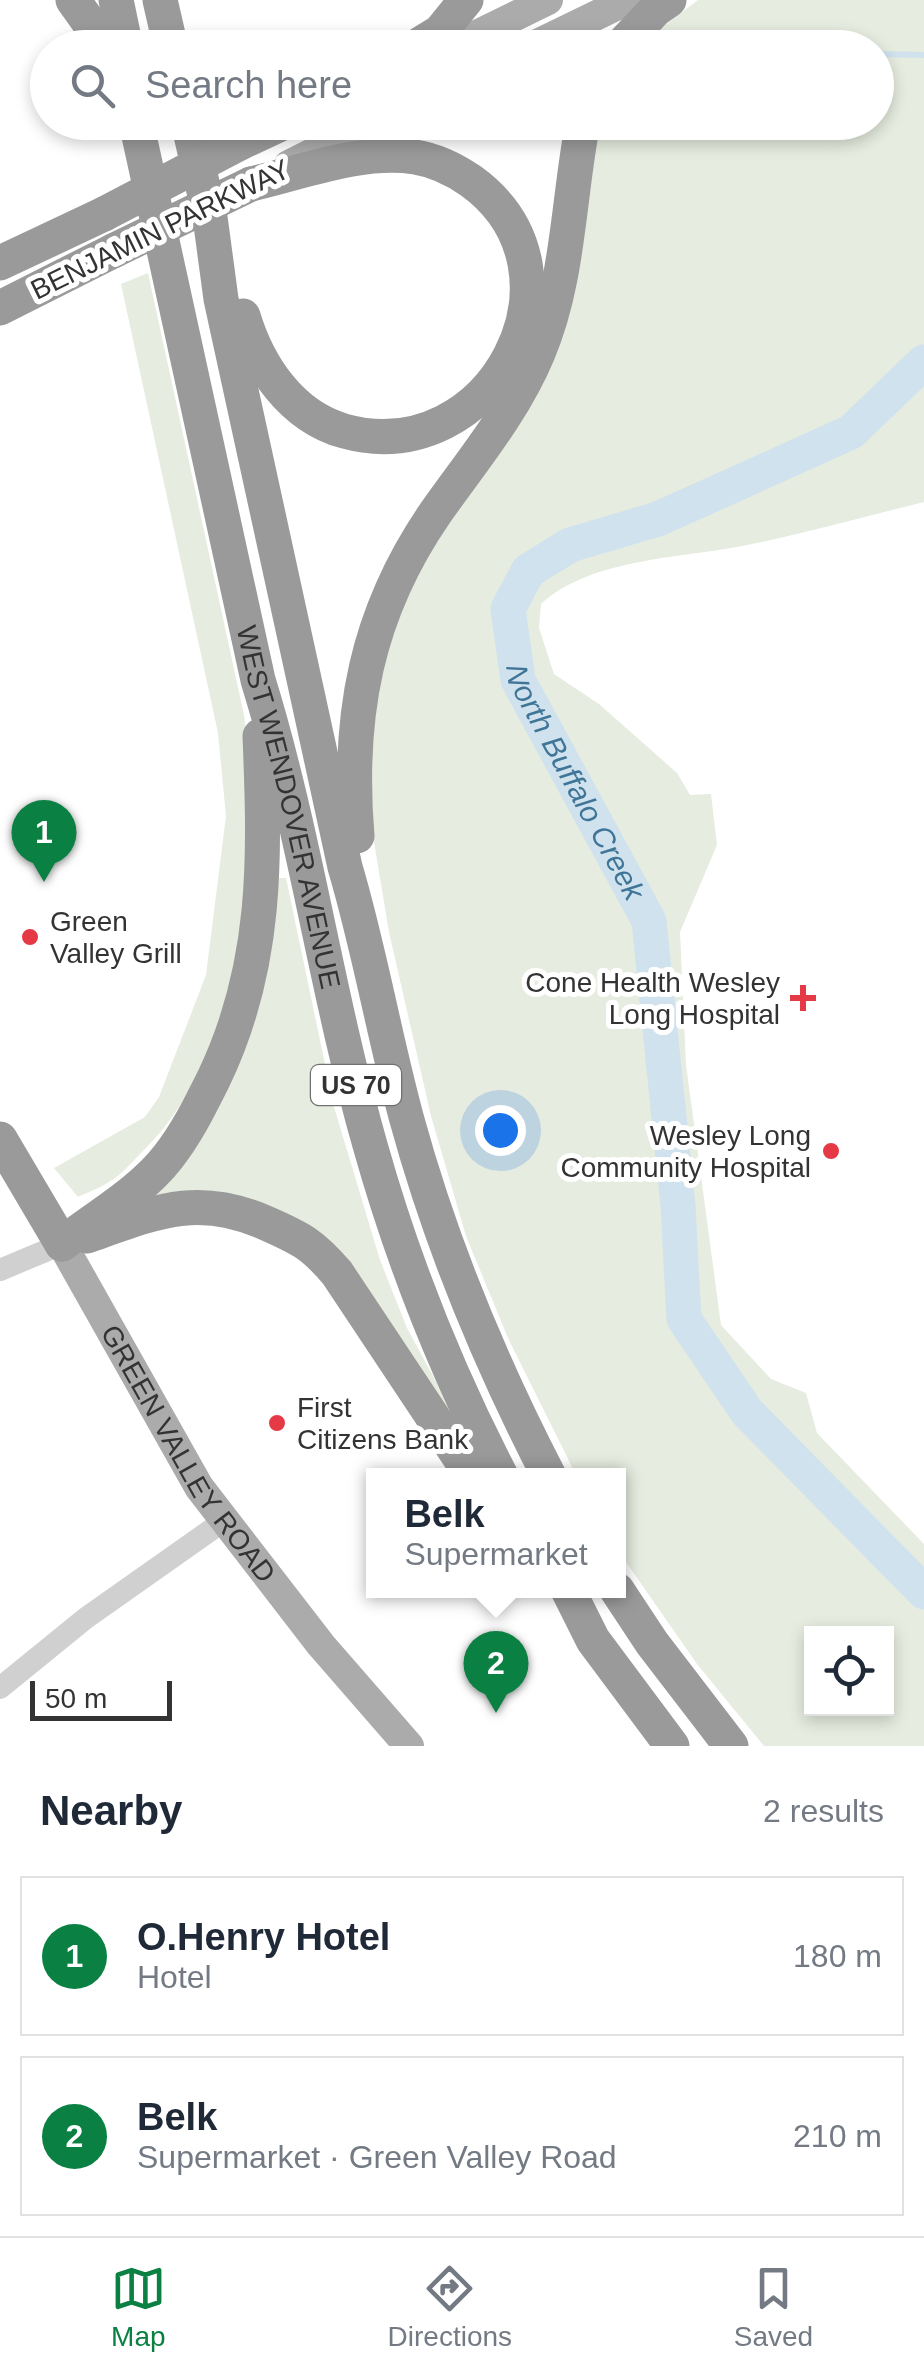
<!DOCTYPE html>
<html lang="en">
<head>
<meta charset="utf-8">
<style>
  :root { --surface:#fff; --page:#f2f2f3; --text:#1f2937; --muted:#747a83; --line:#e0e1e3; --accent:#0b8043 }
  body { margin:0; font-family:Arial,sans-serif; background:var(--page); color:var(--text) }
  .controls { position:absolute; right:30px; bottom:30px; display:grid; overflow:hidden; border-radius:0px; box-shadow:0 5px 15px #0003 }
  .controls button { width:90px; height:90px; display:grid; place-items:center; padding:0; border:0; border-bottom:2px solid var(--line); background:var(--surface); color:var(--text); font:50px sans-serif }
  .scale { position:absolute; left:30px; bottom:25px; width:142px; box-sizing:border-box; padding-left:10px; border:5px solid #333; border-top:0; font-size:28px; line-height:35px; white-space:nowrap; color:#333; -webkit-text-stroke:8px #fff; paint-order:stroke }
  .you { position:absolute; left:500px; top:1130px; width:35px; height:35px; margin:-25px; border:8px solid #fff; border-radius:50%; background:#1a73e8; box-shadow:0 0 0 15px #1a73e833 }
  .badge { display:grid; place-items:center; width:65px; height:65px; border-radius:50%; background:var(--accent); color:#fff; font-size:32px; font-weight:700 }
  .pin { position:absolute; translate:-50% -82px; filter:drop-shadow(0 2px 5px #0008) }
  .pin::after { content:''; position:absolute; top:52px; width:35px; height:30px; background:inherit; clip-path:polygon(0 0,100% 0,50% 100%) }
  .popup { position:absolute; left:366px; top:1468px; width:260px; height:130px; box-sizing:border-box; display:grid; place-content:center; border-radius:0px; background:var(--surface); filter:drop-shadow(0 2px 8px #0005); font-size:32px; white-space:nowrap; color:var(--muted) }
  .popup b { font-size:38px; color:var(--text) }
  .popup::after { content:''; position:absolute; left:50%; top:100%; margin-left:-20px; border:20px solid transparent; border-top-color:var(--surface) }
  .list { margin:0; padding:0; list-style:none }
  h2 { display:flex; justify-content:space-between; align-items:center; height:130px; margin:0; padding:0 40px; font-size:42px }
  h2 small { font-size:32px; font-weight:400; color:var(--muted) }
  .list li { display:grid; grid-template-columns:65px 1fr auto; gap:30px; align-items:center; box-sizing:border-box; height:160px; margin:0 20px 20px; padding:0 20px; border:2px solid var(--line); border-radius:0px }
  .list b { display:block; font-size:38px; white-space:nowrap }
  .list p { margin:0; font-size:32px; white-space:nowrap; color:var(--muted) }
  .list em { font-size:32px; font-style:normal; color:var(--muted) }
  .icon { flex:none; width:55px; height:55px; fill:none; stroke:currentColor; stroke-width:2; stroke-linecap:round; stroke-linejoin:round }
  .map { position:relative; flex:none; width:924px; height:1746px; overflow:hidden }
  .search { position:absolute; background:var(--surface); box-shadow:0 5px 15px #0003; left:30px; right:30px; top:30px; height:110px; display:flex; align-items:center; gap:25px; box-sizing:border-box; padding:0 35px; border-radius:55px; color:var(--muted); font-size:38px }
  .sheet { height:490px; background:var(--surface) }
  nav { display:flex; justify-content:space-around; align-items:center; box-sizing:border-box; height:140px; border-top:2px solid var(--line); background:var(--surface); font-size:28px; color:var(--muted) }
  nav a { display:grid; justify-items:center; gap:5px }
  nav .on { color:var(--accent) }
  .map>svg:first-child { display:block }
  .green { fill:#e6ecdf; fill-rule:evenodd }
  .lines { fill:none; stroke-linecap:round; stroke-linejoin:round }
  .stream { stroke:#cfe2ee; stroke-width:6 }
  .river { stroke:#cfe2ee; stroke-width:35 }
  .minor { stroke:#d0d0d0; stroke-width:22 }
  .major { stroke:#ababab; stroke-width:30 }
  .highway { stroke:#9a9a9a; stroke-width:35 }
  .highway-bridge { stroke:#9a9a9a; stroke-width:35 }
  .poi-dot { fill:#e63946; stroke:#fff; stroke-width:4 }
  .labels { text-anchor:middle; stroke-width:10; stroke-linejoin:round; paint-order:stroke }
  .shield { fill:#fff; stroke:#707070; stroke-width:2.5 }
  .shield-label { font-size:25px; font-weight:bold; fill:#333 }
  .street-label { font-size:28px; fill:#333; stroke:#fff }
  .poi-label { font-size:28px; fill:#333; stroke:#fff; text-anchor:start }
  .water-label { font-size:30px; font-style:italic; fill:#3f7597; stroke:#fff }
</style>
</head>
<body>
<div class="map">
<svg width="924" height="1746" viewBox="0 0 924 1746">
  <rect width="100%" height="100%" fill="#fff"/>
  <!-- green -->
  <g class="green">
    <path d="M698 0H924V502C867 516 810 532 752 544 688 558 592 557 541 604L539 628 554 674 599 704 677 773 690 795 711 794 717 845 680 932 686 1065 721 1325 771 1379 806 1393 817 1433 924 1544V1746H764L697 1664 619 1552 618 1476 576 1475 508 1338 466 1236 431 1116 389 932 371 824 367 743 391 627 436 535 502 449 597 123 876 122V48L636 47ZM812 1634H886V1708H812Z"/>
    <path d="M148 273 244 715C262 854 247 1052 140 1154 131 1163 122 1174 112 1180 102 1187 89 1192 78 1197L54 1168 145 1117 159 1097 206 975 226 816 218 733 121 284Z"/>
    <path d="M279 878H286L334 1107 380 1260 407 1328 472 1448 331 1246 152 1200 270 928Z"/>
  </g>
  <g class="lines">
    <!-- stream -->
    <path class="stream" d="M876 54 924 55"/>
    <!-- river -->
    <path class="river" id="s1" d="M924 362 851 432 658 519 570 545 528 571 508 609 518 680 649 921 678 1206 684 1319 747 1412 924 1592"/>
    <!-- minor -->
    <g class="minor">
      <path d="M0 1270 62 1244"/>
      <path d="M0 1688 86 1618 225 1520"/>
    </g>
    <!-- major -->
    <g class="major">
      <path d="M450 48 548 0"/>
      <path d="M529 48 628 0"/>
      <path d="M289 165 374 122"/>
      <path id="s2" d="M62 1244 199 1487 321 1645 409 1746"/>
    </g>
    <!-- highway -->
    <g class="highway">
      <path d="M73 0 93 28 103 48"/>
      <path d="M116 0 126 48"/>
      <path d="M160 0 171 48"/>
      <path d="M414 48 440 32 466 0"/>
      <path d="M619 48 656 9 669 0"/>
      <path id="s3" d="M136 122 258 680C305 832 326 991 370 1145 402 1259 446 1370 501 1476"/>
      <path d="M188 122 210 217 221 299 345 867C370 951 384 1036 407 1120 441 1244 490 1362 549 1476"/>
      <path d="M240 143 285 122"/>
      <path d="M0 263 104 214"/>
      <path d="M0 308 113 251"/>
      <path d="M243 316C258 366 291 416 344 431 492 472 597 272 471 181 455 170 434 160 415 157 361 149 303 172 251 184"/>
      <path d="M357 836C347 716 366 613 436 512 472 461 514 411 538 353 569 280 568 199 583 122"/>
      <path d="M0 1139 62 1244"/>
      <path d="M87 1236C155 1212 198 1192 268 1224 302 1239 313 1245 337 1273L472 1476"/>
      <path d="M62 1244C96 1217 141 1192 168 1157 187 1133 200 1106 214 1078 268 965 265 857 260 736"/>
      <path d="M568 1590 593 1640 672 1746"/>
      <path d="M617 1590 652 1643 731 1746"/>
    </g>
    <!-- highway-bridge -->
    <g class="highway-bridge">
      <path d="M104 214 240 143"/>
      <path d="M113 251 251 184"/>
    </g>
  </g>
  <!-- markers -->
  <g class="poi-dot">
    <circle cx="30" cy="937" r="10"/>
    <path d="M798 983h10v10h10v10h-10v10h-10v-10h-10v-10h10z"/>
    <circle cx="831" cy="1151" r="10"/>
    <circle cx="277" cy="1423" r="10"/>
  </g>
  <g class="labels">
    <!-- shield labels -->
    <rect class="shield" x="311" y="1065" width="90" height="40" rx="8"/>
    <g class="shield-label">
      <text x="356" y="1094">US 70</text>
    </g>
    <!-- street labels -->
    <g class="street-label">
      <text transform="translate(160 229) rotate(-26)" y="10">BENJAMIN PARKWAY</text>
      <text dy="10" stroke="none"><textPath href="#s3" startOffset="702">WEST WENDOVER AVENUE</textPath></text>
      <text dy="10" stroke="none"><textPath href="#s2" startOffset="245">GREEN VALLEY ROAD</textPath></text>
    </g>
    <!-- poi labels -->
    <g class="poi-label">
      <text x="50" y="931">Green<tspan x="50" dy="32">Valley Grill</tspan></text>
      <text x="780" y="992" text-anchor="end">Cone Health Wesley<tspan x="780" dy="32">Long Hospital</tspan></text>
      <text x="811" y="1145" text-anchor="end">Wesley Long<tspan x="811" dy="32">Community Hospital</tspan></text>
      <text x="297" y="1417">First<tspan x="297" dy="32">Citizens Bank</tspan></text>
    </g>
    <!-- water labels -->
    <g class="water-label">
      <text dy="10" stroke="none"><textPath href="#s1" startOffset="685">North Buffalo Creek</textPath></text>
    </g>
  </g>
</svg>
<div class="controls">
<button><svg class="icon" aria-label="locate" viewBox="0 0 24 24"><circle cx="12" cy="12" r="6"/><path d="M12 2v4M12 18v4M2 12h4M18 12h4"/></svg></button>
</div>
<div class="scale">50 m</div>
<div class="you"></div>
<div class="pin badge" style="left:44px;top:882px">1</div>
<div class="pin badge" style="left:496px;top:1713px">2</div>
<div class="popup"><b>Belk</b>Supermarket</div>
<div class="search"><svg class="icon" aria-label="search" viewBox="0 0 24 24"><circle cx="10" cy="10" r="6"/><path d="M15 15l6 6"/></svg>Search here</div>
</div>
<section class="sheet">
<h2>Nearby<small>2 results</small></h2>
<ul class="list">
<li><span class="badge">1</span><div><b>O.Henry Hotel</b><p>Hotel</p></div><em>180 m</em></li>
<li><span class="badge">2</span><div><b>Belk</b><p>Supermarket · Green Valley Road</p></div><em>210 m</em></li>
</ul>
</section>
<nav>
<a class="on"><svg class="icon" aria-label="map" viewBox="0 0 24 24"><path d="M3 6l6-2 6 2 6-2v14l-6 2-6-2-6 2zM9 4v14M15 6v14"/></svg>Map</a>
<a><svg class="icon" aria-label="directions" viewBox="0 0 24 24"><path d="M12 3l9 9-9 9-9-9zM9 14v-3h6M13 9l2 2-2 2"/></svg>Directions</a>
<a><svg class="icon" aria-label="saved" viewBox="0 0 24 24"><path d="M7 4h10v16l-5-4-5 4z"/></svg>Saved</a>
</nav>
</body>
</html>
